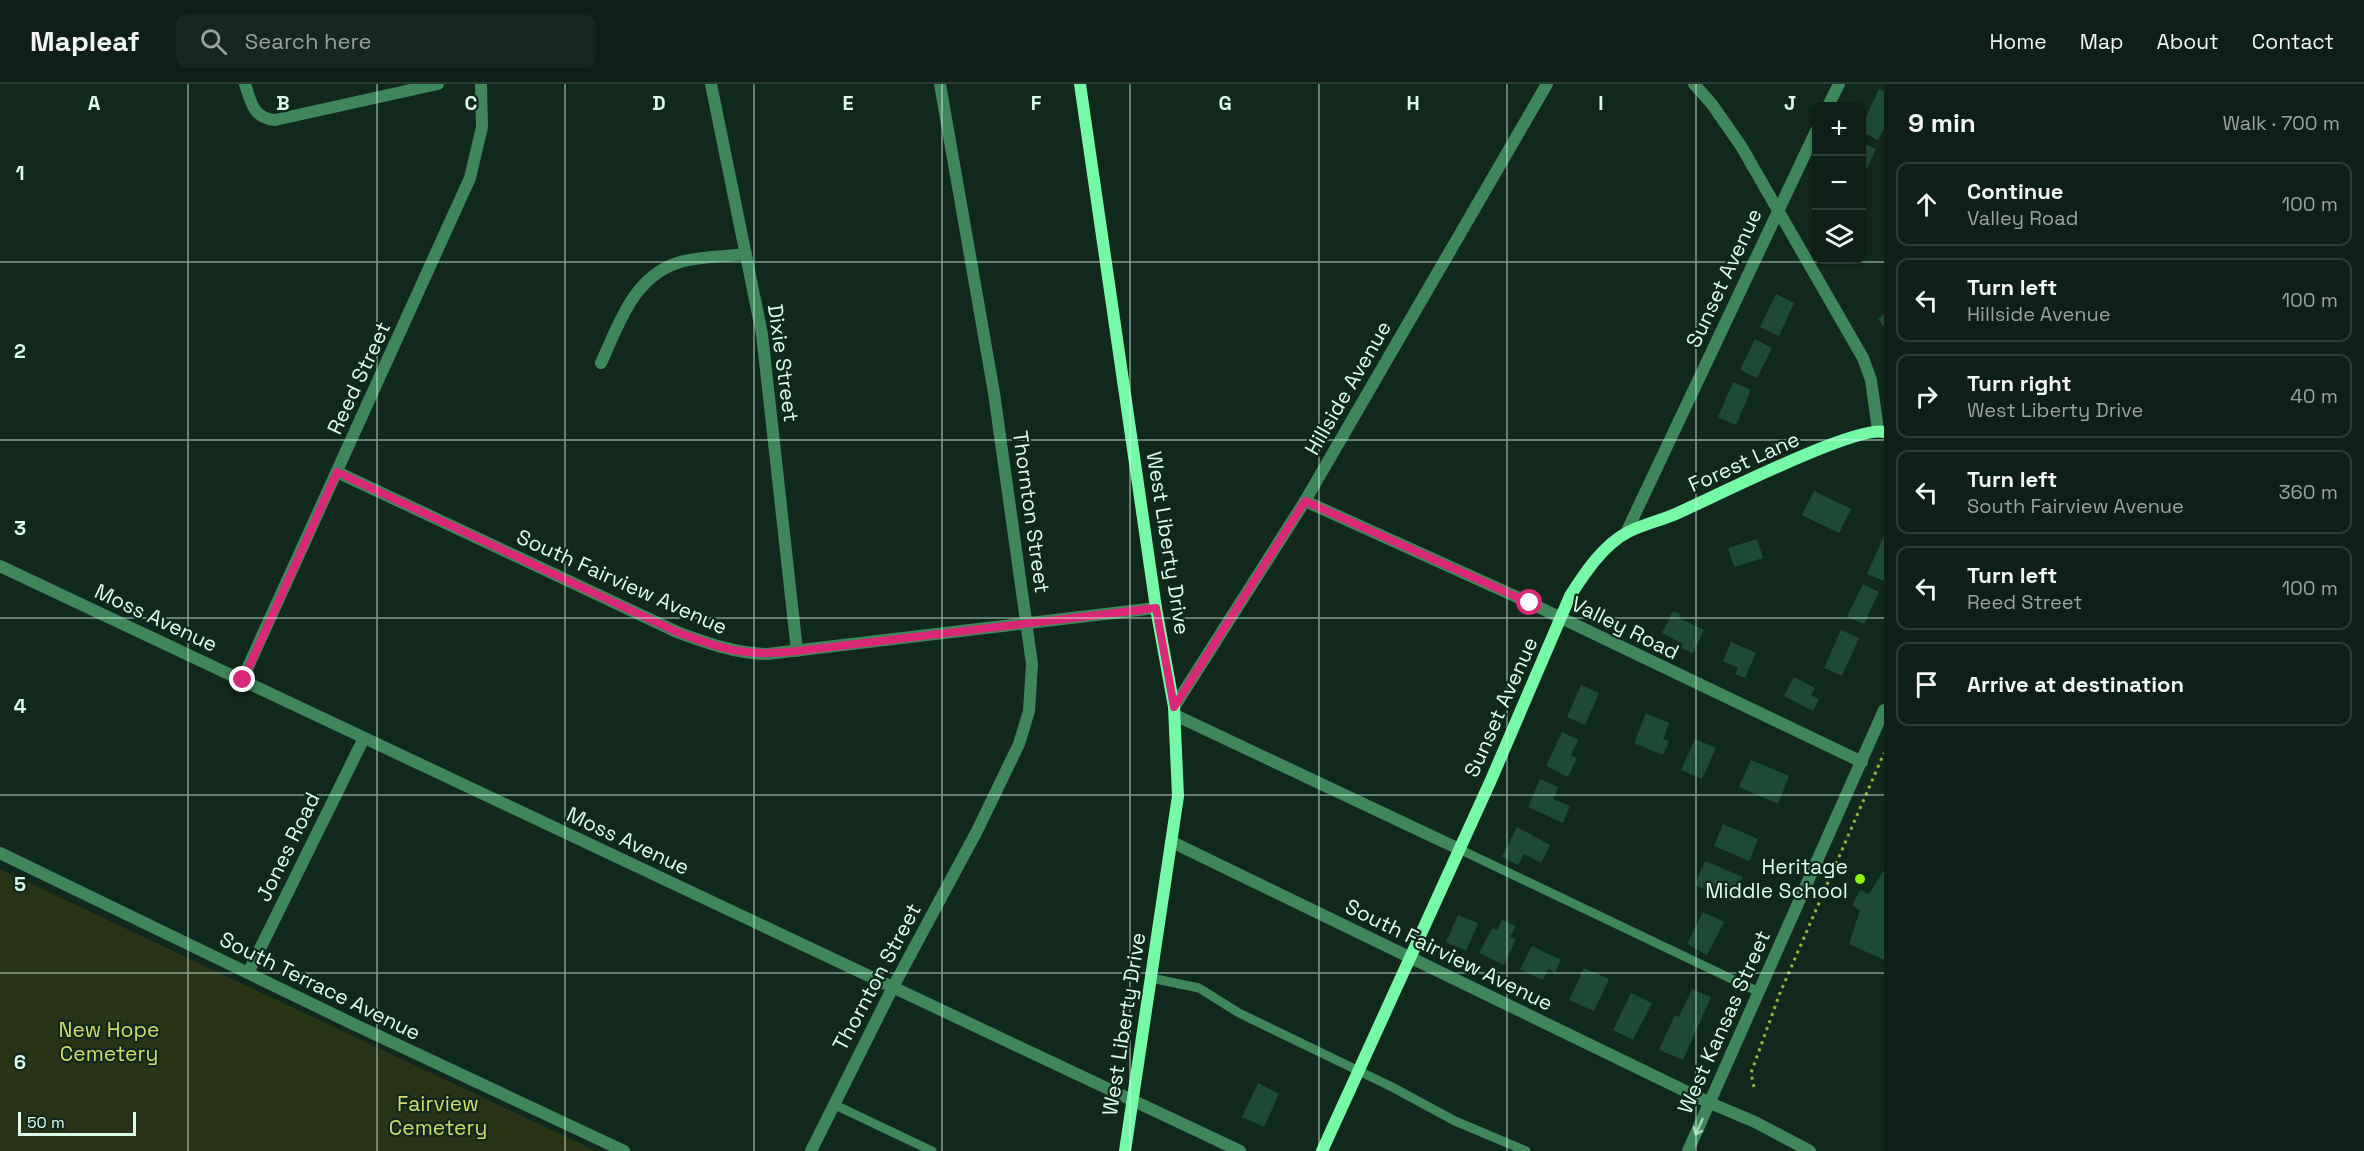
<!DOCTYPE html>
<html lang="en">
<head>
<meta charset="utf-8">
<style>
  :root { --surface:#0d1f16; --page:#16271f; --text:#f1f3f6; --muted:#9aa2a1; --line:#2d3d35 }
  body { margin:0; font-family:"Space Grotesk",sans-serif; background:var(--page); color:var(--text) }
  .controls { position:absolute; right:18px; top:18px; display:grid; overflow:hidden; border-radius:12px; box-shadow:0 2px 4px #0004 }
  .controls button { width:54px; height:54px; display:grid; place-items:center; padding:0; border:0; border-bottom:2px solid var(--line); background:var(--surface); color:var(--text); font:30px sans-serif }
  .scale { position:absolute; left:18px; bottom:15px; width:118px; box-sizing:border-box; padding-left:6px; border:3px solid #dbfeeb; border-top:0; font-size:16px; line-height:21px; white-space:nowrap; color:#dbfeeb; -webkit-text-stroke:4px #11291d; paint-order:stroke }
  .stop { position:absolute; width:18px; height:18px; margin:-14px; border:4px solid #db2777; border-radius:50%; background:#fff }
  .stop.end { background:#db2777; border-color:#fff; box-shadow:0 2px 6px #0008 }
  .list { margin:0; padding:0; list-style:none }
  h2 { display:flex; justify-content:space-between; align-items:center; height:78px; margin:0; padding:0 24px; font-size:26px }
  h2 small { font-size:20px; font-weight:400; color:var(--muted) }
  .list li { display:grid; grid-template-columns:39px 1fr auto; gap:18px; align-items:center; box-sizing:border-box; height:84px; margin:0 12px 12px; padding:0 12px; border:2px solid var(--line); border-radius:12px }
  .list b { display:block; font-size:22px; white-space:nowrap }
  .list p { margin:0; font-size:20px; white-space:nowrap; color:var(--muted) }
  .list em { font-size:20px; font-style:normal; color:var(--muted) }
  .icon { flex:none; width:33px; height:33px; fill:none; stroke:currentColor; stroke-width:2; stroke-linecap:round; stroke-linejoin:round }
  .map { position:relative; flex:none; width:1884px; height:1067px; overflow:hidden }
  header { display:flex; align-items:center; gap:36px; box-sizing:border-box; height:84px; padding:0 30px; background:var(--surface); border-bottom:2px solid var(--line) }
  header strong { font-size:28px }
  nav { display:flex; gap:33px; margin-inline-start:auto; font-size:21px }
  .search { width:420px; height:54px; background:var(--page); display:flex; align-items:center; gap:15px; box-sizing:border-box; padding:0 21px; border-radius:12px; color:var(--muted); font-size:22px }
  main { display:flex }
  aside { flex:1; background:var(--surface) }
  .map>svg:first-child { display:block }
  .green { fill:#293315 }
  .building { fill:#1e4936 }
  .lines { fill:none; stroke-linecap:round; stroke-linejoin:round }
  .path { stroke:#92b736; stroke-width:3; stroke-dasharray:3 4.5; stroke-linecap:butt }
  .service { stroke:#3f865a; stroke-width:9 }
  .minor { stroke:#3f865a; stroke-width:12 }
  .tertiary { stroke:#3f865a; stroke-width:12 }
  .secondary { stroke:#76f9a6; stroke-width:12 }
  .oneway { stroke:#a4d4b8 }
  .route { stroke:#db2777; stroke-width:8 }
  .grid { fill:none; stroke:#dbfeeb; stroke-width:1.5; stroke-opacity:0.55 }
  .poi-dot { fill:#8ff50f; stroke:#11291d; stroke-width:2 }
  .labels { text-anchor:middle; stroke-width:4.5; stroke-linejoin:round; paint-order:stroke }
  .street-label { font-size:21px; fill:#dbfeeb; stroke:#11291d }
  .poi-label { font-size:21px; fill:#dbfeeb; stroke:#11291d; text-anchor:end }
  .park-label { font-size:21px; fill:#d1dc68; stroke:#11291d }
  .grid-label { font-size:20px; text-anchor:middle; font-weight:bold; fill:#dbfeeb; stroke:#11291d; stroke-width:4.5; stroke-linejoin:round; paint-order:stroke }
</style>
</head>
<body>
<header>
<strong>Mapleaf</strong>
<div class="search"><svg class="icon" aria-label="search" viewBox="0 0 24 24"><circle cx="10" cy="10" r="6"/><path d="M15 15l6 6"/></svg>Search here</div>
<nav><a>Home</a><a>Map</a><a>About</a><a>Contact</a></nav>
</header>
<main>
<div class="map">
<svg width="1884" height="1067" viewBox="0 0 1884 1067">
  <rect width="100%" height="100%" fill="#11291d"/>
  <!-- green -->
  <path class="green" d="M0 785 596 1067H0Z"/>
  <!-- building -->
  <g class="building">
    <path d="M1879 5 1884 7V44L1878 56 1862 48V41Z"/>
    <path d="M1862 59 1876 65 1862 94Z"/>
    <path d="M1776 210 1794 219 1779 252 1760 243Z"/>
    <path d="M1884 230V243L1878 235Z"/>
    <path d="M1755 255 1772 264 1757 294 1740 286Z"/>
    <path d="M1733 298 1751 306 1736 341 1718 333Z"/>
    <path d="M1814 407 1851 425 1839 449 1802 431Z"/>
    <path d="M1884 452V497L1867 490Z"/>
    <path d="M1757 455 1763 474 1734 483 1728 464Z"/>
    <path d="M1863 500 1879 508 1864 540 1847 533Z"/>
    <path d="M1673 527 1680 530 1679 534 1704 546 1693 569 1681 564 1683 560 1662 549Z"/>
    <path d="M1841 546 1859 554 1842 592 1824 584Z"/>
    <path d="M1731 558 1756 569 1745 594 1735 590 1738 584 1723 577Z"/>
    <path d="M1794 593 1815 604 1811 611 1819 615 1813 627 1784 612Z"/>
    <path d="M1581 601 1599 609 1585 641 1567 633Z"/>
    <path d="M1646 629 1669 639 1663 655 1669 657 1663 671 1634 659Z"/>
    <path d="M1562 648 1578 656 1571 671 1577 674 1568 693 1546 682Z"/>
    <path d="M1695 655 1716 664 1702 695 1681 686Z"/>
    <path d="M1751 676 1789 692 1778 720 1739 703Z"/>
    <path d="M1540 695 1558 703 1553 715 1570 722 1563 739 1528 723Z"/>
    <path d="M1723 740 1758 755 1749 777 1714 762Z"/>
    <path d="M1517 743 1550 761 1541 779 1524 770 1518 781 1502 773Z"/>
    <path d="M1705 777 1743 793 1732 817 1695 801Z"/>
    <path d="M1884 786V876L1849 860 1860 826 1852 822 1860 806 1869 810Z"/>
    <path d="M1703 828 1724 838 1707 871 1687 860Z"/>
    <path d="M1458 831 1478 839 1466 867 1446 858Z"/>
    <path d="M1502 836 1516 842 1510 853 1516 855 1504 881 1479 869 1492 844 1497 846Z"/>
    <path d="M1532 862 1561 876 1555 889 1548 885 1543 896 1520 885Z"/>
    <path d="M1584 884 1609 895 1594 927 1569 916Z"/>
    <path d="M1692 905 1711 913 1683 976 1659 966 1675 931 1679 933Z"/>
    <path d="M1631 909 1652 919 1633 956 1613 946Z"/>
    <path d="M1258 999 1279 1010 1264 1043 1242 1033Z"/>
  </g>
  <g class="lines">
    <!-- path -->
    <path class="path" d="M1754 1003 1751 989 1780 909 1884 669"/>
    <!-- service -->
    <g class="service">
      <path d="M1459 765 1759 908"/>
      <path d="M1151 894 1199 904 1239 929 1392 1003 1455 1037 1526 1067"/>
      <path d="M833 1020 932 1067"/>
    </g>
    <!-- minor -->
    <g class="minor">
      <path d="M245 0C251 18 253 34 275 36L438 0"/>
      <path d="M711 0 762 250 797 567"/>
      <path d="M1694 0 1711 19 1741 62 1863 274 1871 296 1878 346"/>
      <path d="M1828 22 1839 0"/>
      <path d="M601 279C619 240 633 194 677 179 698 172 724 173 746 170"/>
      <path d="M337 388 677 548C707 559 734 569 767 570L1156 524"/>
      <path d="M1305 417 1530 519 1862 678"/>
      <path d="M1626 449 1816 47"/>
      <path d="M0 482 1240 1067"/>
      <path d="M242 596 470 94 482 43 481 0"/>
      <path d="M1174 623 1305 417 1547 0"/>
      <path d="M1175 631 1459 765"/>
      <path d="M1172 758 1710 1019"/>
      <path d="M0 769 347 937 624 1067"/>
      <path d="M248 889 364 654"/>
      <path d="M811 1067 893 903 977 747 1019 660 1029 627 1032 580 994 309 940 0"/>
    </g>
    <!-- tertiary -->
    <g class="tertiary">
      <path d="M1710 1019 1755 1038 1810 1067"/>
      <path d="M1688 1067 1884 626"/>
    </g>
    <!-- secondary -->
    <g class="secondary">
      <path d="M1080 0 1156 524 1174 623 1178 712 1125 1067"/>
      <path d="M1322 1067 1491 696 1570 512C1584 490 1603 461 1628 448 1644 440 1663 436 1680 428 1714 413 1856 341 1884 348"/>
    </g>
  </g>
  <!-- one-way arrows -->
  <defs><path id="oneway-shaft" d="M-6 0H5M1.5-3L5.5 0L1.5 3" fill="none" stroke-width="1.6" stroke-linecap="round" stroke-linejoin="round" transform="scale(1.5)"/></defs>
  <use class="oneway" href="#oneway-shaft" transform="translate(1699 1043) rotate(114)"/>
  <g class="lines">
    <!-- route -->
    <path class="route" d="M243 596 337 388 677 548C724 566 746 573 797 567L1156 524 1174 623 1305 417 1530 519"/>
  </g>
  <!-- grid -->
  <path class="grid" d="M188 0V1067M377 0V1067M565 0V1067M754 0V1067M942 0V1067M1130 0V1067M1319 0V1067M1507 0V1067M1696 0V1067M0 178H1884M0 356H1884M0 534H1884M0 711H1884M0 889H1884"/>
  <!-- markers -->
  <circle class="poi-dot" cx="1860" cy="795" r="6"/>
  <g class="labels">
    <!-- street labels -->
    <g class="street-label">
      <text transform="translate(1724 194) rotate(-65)" y="7">Sunset Avenue</text>
      <text transform="translate(783 279) rotate(82)" y="7">Dixie Street</text>
      <text transform="translate(359 294) rotate(-65)" y="7">Reed Street</text>
      <text transform="translate(1348 304) rotate(-60)" y="7">Hillside Avenue</text>
      <text transform="translate(1744 378) rotate(-24)" y="7">Forest Lane</text>
      <text transform="translate(1031 428) rotate(82)" y="7">Thornton Street</text>
      <text transform="translate(1168 459) rotate(81)" y="7">West Liberty Drive</text>
      <text transform="translate(622 498) rotate(24)" y="7">South Fairview Avenue</text>
      <text transform="translate(156 534) rotate(25)" y="7">Moss Avenue</text>
      <text transform="translate(1625 544) rotate(26)" y="7">Valley Road</text>
      <text transform="translate(1501 623) rotate(-66)" y="7">Sunset Avenue</text>
      <text transform="translate(628 757) rotate(25)" y="7">Moss Avenue</text>
      <text transform="translate(288 763) rotate(-64)" y="7">Jones Road</text>
      <text transform="translate(1449 871) rotate(26)" y="7">South Fairview Avenue</text>
      <text transform="translate(877 893) rotate(-62)" y="7">Thornton Street</text>
      <text transform="translate(320 902) rotate(26)" y="7">South Terrace Avenue</text>
      <text transform="translate(1724 938) rotate(-66)" y="7">West Kansas Street</text>
      <text transform="translate(1124 940) rotate(-81)" y="7">West Liberty Drive</text>
    </g>
    <!-- poi labels -->
    <g class="poi-label">
      <text x="1848" y="790">Heritage<tspan x="1848" dy="24">Middle School</tspan></text>
    </g>
    <!-- park labels -->
    <g class="park-label">
      <text x="109" y="953">New Hope<tspan x="109" dy="24">Cemetery</tspan></text>
      <text x="438" y="1027">Fairview<tspan x="438" dy="24">Cemetery</tspan></text>
    </g>
  </g>
  <g class="grid-label">
    <text x="94" y="26">A</text>
    <text x="283" y="26">B</text>
    <text x="471" y="26">C</text>
    <text x="659" y="26">D</text>
    <text x="848" y="26">E</text>
    <text x="1036" y="26">F</text>
    <text x="1225" y="26">G</text>
    <text x="1413" y="26">H</text>
    <text x="1601" y="26">I</text>
    <text x="1790" y="26">J</text>
    <text x="20" y="96">1</text>
    <text x="20" y="274">2</text>
    <text x="20" y="451">3</text>
    <text x="20" y="629">4</text>
    <text x="20" y="807">5</text>
    <text x="20" y="985">6</text>
  </g>
</svg>
<div class="controls">
<button>+</button>
<button>−</button>
<button><svg class="icon" aria-label="layers" viewBox="0 0 24 24"><path d="M12 4l9 5-9 5-9-5zM3 14l9 5 9-5"/></svg></button>
</div>
<div class="scale">50 m</div>
<div class="stop" style="left:1530px;top:519px"></div>
<div class="stop end" style="left:243px;top:596px"></div>
</div>
<aside>
<h2>9 min<small>Walk · 700 m</small></h2>
<ul class="list">
<li><svg class="icon" aria-label="ahead" viewBox="0 0 24 24"><path d="M12 20V5M6 11l6-6 6 6"/></svg><div><b>Continue</b><p>Valley Road</p></div><em>100 m</em></li>
<li><svg class="icon" aria-label="left" viewBox="0 0 24 24"><path d="M17 20v-9H6M10 6l-5 5 5 5"/></svg><div><b>Turn left</b><p>Hillside Avenue</p></div><em>100 m</em></li>
<li><svg class="icon" aria-label="right" viewBox="0 0 24 24"><path d="M7 20v-9h11M14 6l5 5-5 5"/></svg><div><b>Turn right</b><p>West Liberty Drive</p></div><em>40 m</em></li>
<li><svg class="icon" aria-label="left" viewBox="0 0 24 24"><path d="M17 20v-9H6M10 6l-5 5 5 5"/></svg><div><b>Turn left</b><p>South Fairview Avenue</p></div><em>360 m</em></li>
<li><svg class="icon" aria-label="left" viewBox="0 0 24 24"><path d="M17 20v-9H6M10 6l-5 5 5 5"/></svg><div><b>Turn left</b><p>Reed Street</p></div><em>100 m</em></li>
<li><svg class="icon" aria-label="arrive" viewBox="0 0 24 24"><path d="M6 21V4h12l-3 4 3 4H6"/></svg><div><b>Arrive at destination</b></div></li>
</ul>
</aside>
</main>
</body>
</html>
